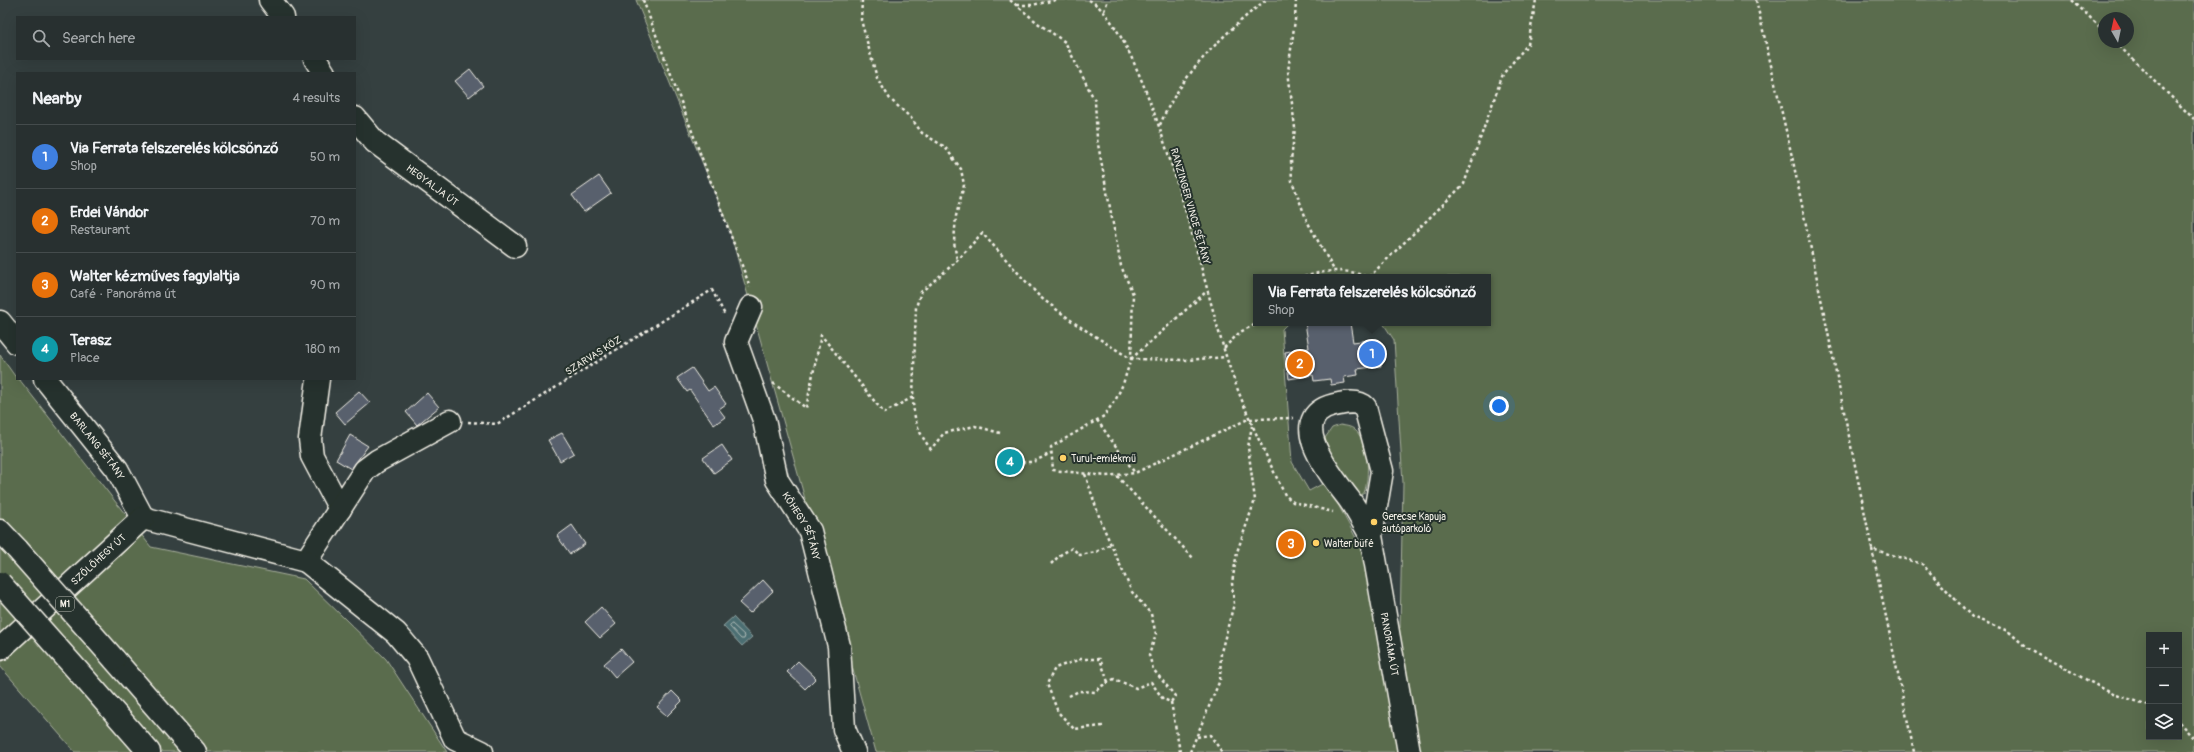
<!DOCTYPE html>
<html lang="en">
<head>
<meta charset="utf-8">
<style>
  :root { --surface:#283030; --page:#303838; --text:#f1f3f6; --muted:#a5a9ab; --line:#444b4c; --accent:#ffd166 }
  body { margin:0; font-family:Pangolin,sans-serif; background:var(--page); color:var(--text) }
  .controls { position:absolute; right:12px; bottom:12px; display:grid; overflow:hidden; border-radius:0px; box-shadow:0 4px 16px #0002 }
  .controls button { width:36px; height:36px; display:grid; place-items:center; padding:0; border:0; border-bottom:1px solid var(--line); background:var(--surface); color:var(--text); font:20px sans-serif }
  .compass { position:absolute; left:2098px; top:12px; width:36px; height:36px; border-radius:50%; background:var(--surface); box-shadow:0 4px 16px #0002; rotate:351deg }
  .you { position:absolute; left:1499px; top:406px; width:14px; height:14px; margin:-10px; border:3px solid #fff; border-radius:50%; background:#1a73e8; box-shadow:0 0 0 6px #1a73e833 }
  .badge { display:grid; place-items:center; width:26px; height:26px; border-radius:50%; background:var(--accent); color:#fff; font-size:13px; font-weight:700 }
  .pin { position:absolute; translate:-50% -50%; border:2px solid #fff; box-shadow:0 1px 4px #0006 }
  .popup { position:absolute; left:1253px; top:274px; width:238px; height:52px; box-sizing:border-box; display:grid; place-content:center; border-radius:0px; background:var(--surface); filter:drop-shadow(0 1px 3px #0005); font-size:13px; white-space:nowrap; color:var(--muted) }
  .popup b { font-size:15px; color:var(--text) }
  .popup::after { content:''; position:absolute; left:50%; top:100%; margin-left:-8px; border:8px solid transparent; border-top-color:var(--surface) }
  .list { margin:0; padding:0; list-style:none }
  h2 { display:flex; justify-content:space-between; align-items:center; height:52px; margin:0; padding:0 16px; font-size:17px }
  h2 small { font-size:13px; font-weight:400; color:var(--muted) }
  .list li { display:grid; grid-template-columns:26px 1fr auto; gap:12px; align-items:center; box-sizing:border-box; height:64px; padding:0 16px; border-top:1px solid var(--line) }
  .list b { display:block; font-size:15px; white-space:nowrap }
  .list p { margin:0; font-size:13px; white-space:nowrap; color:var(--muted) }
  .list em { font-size:13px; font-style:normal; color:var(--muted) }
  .icon { flex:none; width:22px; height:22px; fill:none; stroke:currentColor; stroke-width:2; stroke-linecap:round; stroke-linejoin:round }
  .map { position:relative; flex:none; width:2194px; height:752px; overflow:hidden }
  .search { position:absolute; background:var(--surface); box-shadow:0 4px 16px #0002; left:16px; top:16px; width:340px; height:44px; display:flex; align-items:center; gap:10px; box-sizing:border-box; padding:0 14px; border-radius:0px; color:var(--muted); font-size:15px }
  .panel { position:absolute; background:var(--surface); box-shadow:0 4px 16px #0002; left:16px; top:72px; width:340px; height:308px; border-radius:0px }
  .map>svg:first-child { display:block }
  .green { fill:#5a6c4e; stroke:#a7ae9b; fill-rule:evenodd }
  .water { fill:#4c6e72; stroke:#8fa2a1 }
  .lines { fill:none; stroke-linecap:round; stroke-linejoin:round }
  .shore { stroke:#b1bdb9; stroke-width:1 }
  .building { fill:#58606d; stroke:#f4f1e8 }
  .minor-casing { stroke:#f4f1e8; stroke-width:25 }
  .highway-casing { stroke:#f4f1e8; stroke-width:25 }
  .path { stroke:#f4f1e8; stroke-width:2.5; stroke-dasharray:3 3; stroke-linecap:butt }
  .minor { stroke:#26332d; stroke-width:22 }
  .highway { stroke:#26332d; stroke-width:22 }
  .highway-bridge-casing { stroke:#f4f1e8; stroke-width:25; stroke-linecap:butt }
  .highway-bridge { stroke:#26332d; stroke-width:22 }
  .poi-dot { fill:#ffd166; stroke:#26332d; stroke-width:1.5 }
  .labels { text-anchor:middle; stroke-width:4; stroke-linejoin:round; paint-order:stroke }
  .shield { fill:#26332d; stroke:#b6b8b0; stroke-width:1 }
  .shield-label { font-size:9px; font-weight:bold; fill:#f4f1e8 }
  .street-label { font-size:10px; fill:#f4f1e8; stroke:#26332d }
  .poi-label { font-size:10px; fill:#f4f1e8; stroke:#26332d; text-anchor:start }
</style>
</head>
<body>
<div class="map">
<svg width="2194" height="752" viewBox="0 0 2194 752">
  <rect width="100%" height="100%" fill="#354040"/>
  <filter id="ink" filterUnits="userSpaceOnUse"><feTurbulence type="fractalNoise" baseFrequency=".025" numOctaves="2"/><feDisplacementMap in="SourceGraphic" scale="8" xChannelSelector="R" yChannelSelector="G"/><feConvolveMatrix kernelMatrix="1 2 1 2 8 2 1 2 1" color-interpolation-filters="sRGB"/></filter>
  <g filter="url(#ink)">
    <!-- green -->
    <g class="green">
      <path d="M636 0H2194V752H876L729 228ZM2104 18H2128V42H2104ZM1256 277H1488V323H1383L1394 340 1403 483 1400 628 1377 631 1364 553 1326 482 1309 491 1292 462 1282 329 1288 323H1256ZM2149 635H2179V737H2149Z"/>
      <path d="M0 355 17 379H19L151 547 304 579 386 659 447 752H75L0 666Z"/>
      <path d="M1340 425C1345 426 1351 426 1355 430 1369 442 1370 477 1364 493L1361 495 1354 493 1324 445 1325 438 1332 428Z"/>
    </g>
    <!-- water -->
    <path class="water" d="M733 617 752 637 742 646 723 626Z"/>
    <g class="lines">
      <!-- shore -->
      <path class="shore" d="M732 624 745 636 744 639H741L730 627Z"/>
    </g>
    <!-- building -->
    <g class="building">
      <path d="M470 69 483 86 469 97 455 81Z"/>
      <path d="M599 176 611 193 584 212 572 195Z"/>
      <path d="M1305 323H1350L1353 342 1377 339 1381 366 1357 369 1358 375 1344 377 1345 383 1331 385 1330 379 1314 381 1313 375 1289 379 1285 352 1309 348Z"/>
      <path d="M692 368 708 391 714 387 726 404 719 409 725 417 714 425 690 390 687 392 677 378Z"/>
      <path d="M359 391 370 403 345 424 335 412Z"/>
      <path d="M427 393 439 407 417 425 406 412Z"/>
      <path d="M562 433 574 453 560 461 548 440Z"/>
      <path d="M350 435 368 446 351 469 336 460Z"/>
      <path d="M722 445 732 460 714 473 703 458Z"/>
      <path d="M572 525 585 544 570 554 557 536Z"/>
      <path d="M763 580 773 591 750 613 739 603Z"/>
      <path d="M601 607 616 624 600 638 585 622Z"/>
      <path d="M621 649 632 662 615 677 604 664Z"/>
      <path d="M798 661 816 678 805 689 787 672Z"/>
      <path d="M672 691 682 701 667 716 657 707Z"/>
    </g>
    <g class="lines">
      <!-- minor casing -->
      <g class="minor-casing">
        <g id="minor">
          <path d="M270 0 283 17"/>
          <path d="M315 59 324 73"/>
          <path id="s1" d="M355 118 375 142 515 246"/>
          <path id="s2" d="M751 307 736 342 764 420 777 480 810 531 839 646 844 729 854 752"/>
          <path d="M0 322 17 343"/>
          <path id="s3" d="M45 379 117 469 143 518"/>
          <path d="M318 379 310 439 312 456 340 509"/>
          <path d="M143 518 306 561 365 470 377 461 450 421"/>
          <path id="s4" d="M1371 536C1364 524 1357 510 1349 499 1330 474 1280 414 1339 404 1348 402 1359 401 1365 407L1382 471 1371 536 1409 752"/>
          <path d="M306 561 396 633 417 658 455 739 482 752"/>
          <path id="s5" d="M0 649 143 518"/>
        </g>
      </g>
      <!-- highway casing -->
      <g class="highway-casing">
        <g id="highway">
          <path d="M0 531 17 549"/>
          <path d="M114 659 195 752"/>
          <path d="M85 679 149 752"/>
        </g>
      </g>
      <!-- path -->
      <g class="path">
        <path d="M643 0 750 287"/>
        <path d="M862 0 861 20 877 78 890 99 911 118 922 133 945 147 961 169 964 185 956 216 954 242 957 261"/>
        <path d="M1010 0 1039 24 1065 42 1095 101 1097 139 1121 266 1133 294 1131 359 1123 384 1116 399 1104 416 1051 447 1053 470 1106 476 1135 473 1248 419 1294 418"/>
        <path d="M1089 0C1147 29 1204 287 1226 356 1241 404 1263 449 1285 495L1293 502 1333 512"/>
        <path d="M1296 0 1295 20 1288 71 1295 128 1291 160 1292 181 1307 221 1334 270"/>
        <path d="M1756 0 1793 161 1872 549 1922 564 1972 617 2008 631 2027 648 2113 694 2149 705"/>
        <path d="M2072 0 2104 31"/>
        <path d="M1017 5H1032L1056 0"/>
        <path d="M1104 11 1108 0"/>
        <path d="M2115 42 2194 119"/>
        <path d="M1160 125C1180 75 1225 32 1266 0"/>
        <path d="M1304 277C1325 270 1346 268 1367 277"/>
        <path d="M1369 277 1464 184 1503 74 1528 44 1536 0"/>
        <path d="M1224 348 1240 332 1258 323"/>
        <path d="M1131 359 1207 291"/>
        <path d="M773 383 806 408 821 335 884 413 913 397 916 307 921 292 957 261 982 233 1040 297 1076 324 1131 359 1187 360 1226 357"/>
        <path d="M913 397C913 418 918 433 931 449L944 433 975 426 1000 433"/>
        <path d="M1097 420 1135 473"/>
        <path d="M468 422 497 424 712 290 725 315"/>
        <path d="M1010 462H1033L1051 453"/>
        <path d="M1117 476 1194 559"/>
        <path d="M1872 549 1914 752"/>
        <path d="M1051 564 1060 555 1072 548 1080 555 1096 552 1111 544"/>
        <path d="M1069 696 1079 691 1095 692 1100 687 1114 679 1136 688 1151 682 1163 699 1171 702 1175 696 1153 669 1149 655 1156 634 1151 614 1132 592 1101 522 1085 474"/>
        <path d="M1171 702 1180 752"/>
        <path d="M2179 722 2194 739"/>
        <path d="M1103 726 1074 729 1058 712 1047 684 1055 668 1081 659H1100L1108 682"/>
        <path d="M1197 737 1210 735 1222 752"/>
        <path d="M1190 752 1220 680 1221 652 1234 604 1232 583 1237 552 1255 500 1248 447 1252 426"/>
      </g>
      <!-- minor -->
      <use href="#minor" class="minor"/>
      <!-- highway -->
      <use href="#highway" class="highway"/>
      <!-- highway-bridge casing -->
      <g class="highway-bridge-casing">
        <g id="highway-bridge">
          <path d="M17 549 114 659"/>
          <path d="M0 583 85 679"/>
        </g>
      </g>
      <!-- highway-bridge -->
      <use href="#highway-bridge" class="highway-bridge"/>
    </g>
  </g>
  <!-- markers -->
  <g class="poi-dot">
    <circle cx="1063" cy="458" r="4"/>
    <circle cx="1374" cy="522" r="4"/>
    <circle cx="1316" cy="543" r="4"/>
  </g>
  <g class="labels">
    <!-- shield labels -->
    <rect class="shield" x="56" y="597" width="18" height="14" rx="3"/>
    <g class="shield-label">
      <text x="65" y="607">M1</text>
    </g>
    <!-- street labels -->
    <g class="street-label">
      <text dy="4" stroke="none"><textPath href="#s1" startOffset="103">HEGYALJA ÚT</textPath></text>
      <text transform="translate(1191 206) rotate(74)" y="4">RANZINGER VINCE SÉTÁNY</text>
      <text transform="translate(593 355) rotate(-32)" y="4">SZARVAS KÖZ</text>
      <text dy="4" stroke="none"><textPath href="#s3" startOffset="85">BARLANG SÉTÁNY</textPath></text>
      <text dy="4" stroke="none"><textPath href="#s2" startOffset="235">KŐHEGY SÉTÁNY</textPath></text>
      <text dy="4" stroke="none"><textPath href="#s5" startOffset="133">SZŐLŐHEGY ÚT</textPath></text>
      <text dy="4" stroke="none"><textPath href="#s4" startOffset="434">PANORÁMA ÚT</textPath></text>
    </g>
    <!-- poi labels -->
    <g class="poi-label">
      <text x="1071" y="462">Turul-emlékmű</text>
      <text x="1382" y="520">Gerecse Kapuja<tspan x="1382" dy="12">autóparkoló</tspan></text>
      <text x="1324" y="547">Walter büfé</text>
    </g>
  </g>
</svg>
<div class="controls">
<button>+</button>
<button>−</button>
<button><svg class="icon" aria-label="layers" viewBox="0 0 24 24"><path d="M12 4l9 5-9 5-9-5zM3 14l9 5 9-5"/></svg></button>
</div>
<svg class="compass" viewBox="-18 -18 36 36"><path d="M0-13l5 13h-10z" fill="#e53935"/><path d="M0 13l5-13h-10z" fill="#a5a9ab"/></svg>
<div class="you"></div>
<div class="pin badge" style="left:1372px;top:354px;background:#3f7fe0">1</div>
<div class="popup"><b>Via Ferrata felszerelés kölcsönző</b>Shop</div>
<div class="pin badge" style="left:1300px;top:364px;background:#e8710a">2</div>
<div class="pin badge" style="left:1291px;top:544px;background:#e8710a">3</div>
<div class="pin badge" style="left:1010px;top:462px;background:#0f9aa8">4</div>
<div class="search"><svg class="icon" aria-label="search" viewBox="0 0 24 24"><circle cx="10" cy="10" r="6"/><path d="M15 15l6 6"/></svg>Search here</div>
<section class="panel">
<h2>Nearby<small>4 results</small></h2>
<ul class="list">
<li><span class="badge" style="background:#3f7fe0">1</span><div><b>Via Ferrata felszerelés kölcsönző</b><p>Shop</p></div><em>50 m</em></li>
<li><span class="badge" style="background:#e8710a">2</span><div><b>Erdei Vándor</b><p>Restaurant</p></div><em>70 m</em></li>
<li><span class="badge" style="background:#e8710a">3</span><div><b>Walter kézműves fagylaltja</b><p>Café · Panoráma út</p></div><em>90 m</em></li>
<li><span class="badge" style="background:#0f9aa8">4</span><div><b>Terasz</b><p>Place</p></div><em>180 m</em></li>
</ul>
</section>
</div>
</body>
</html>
